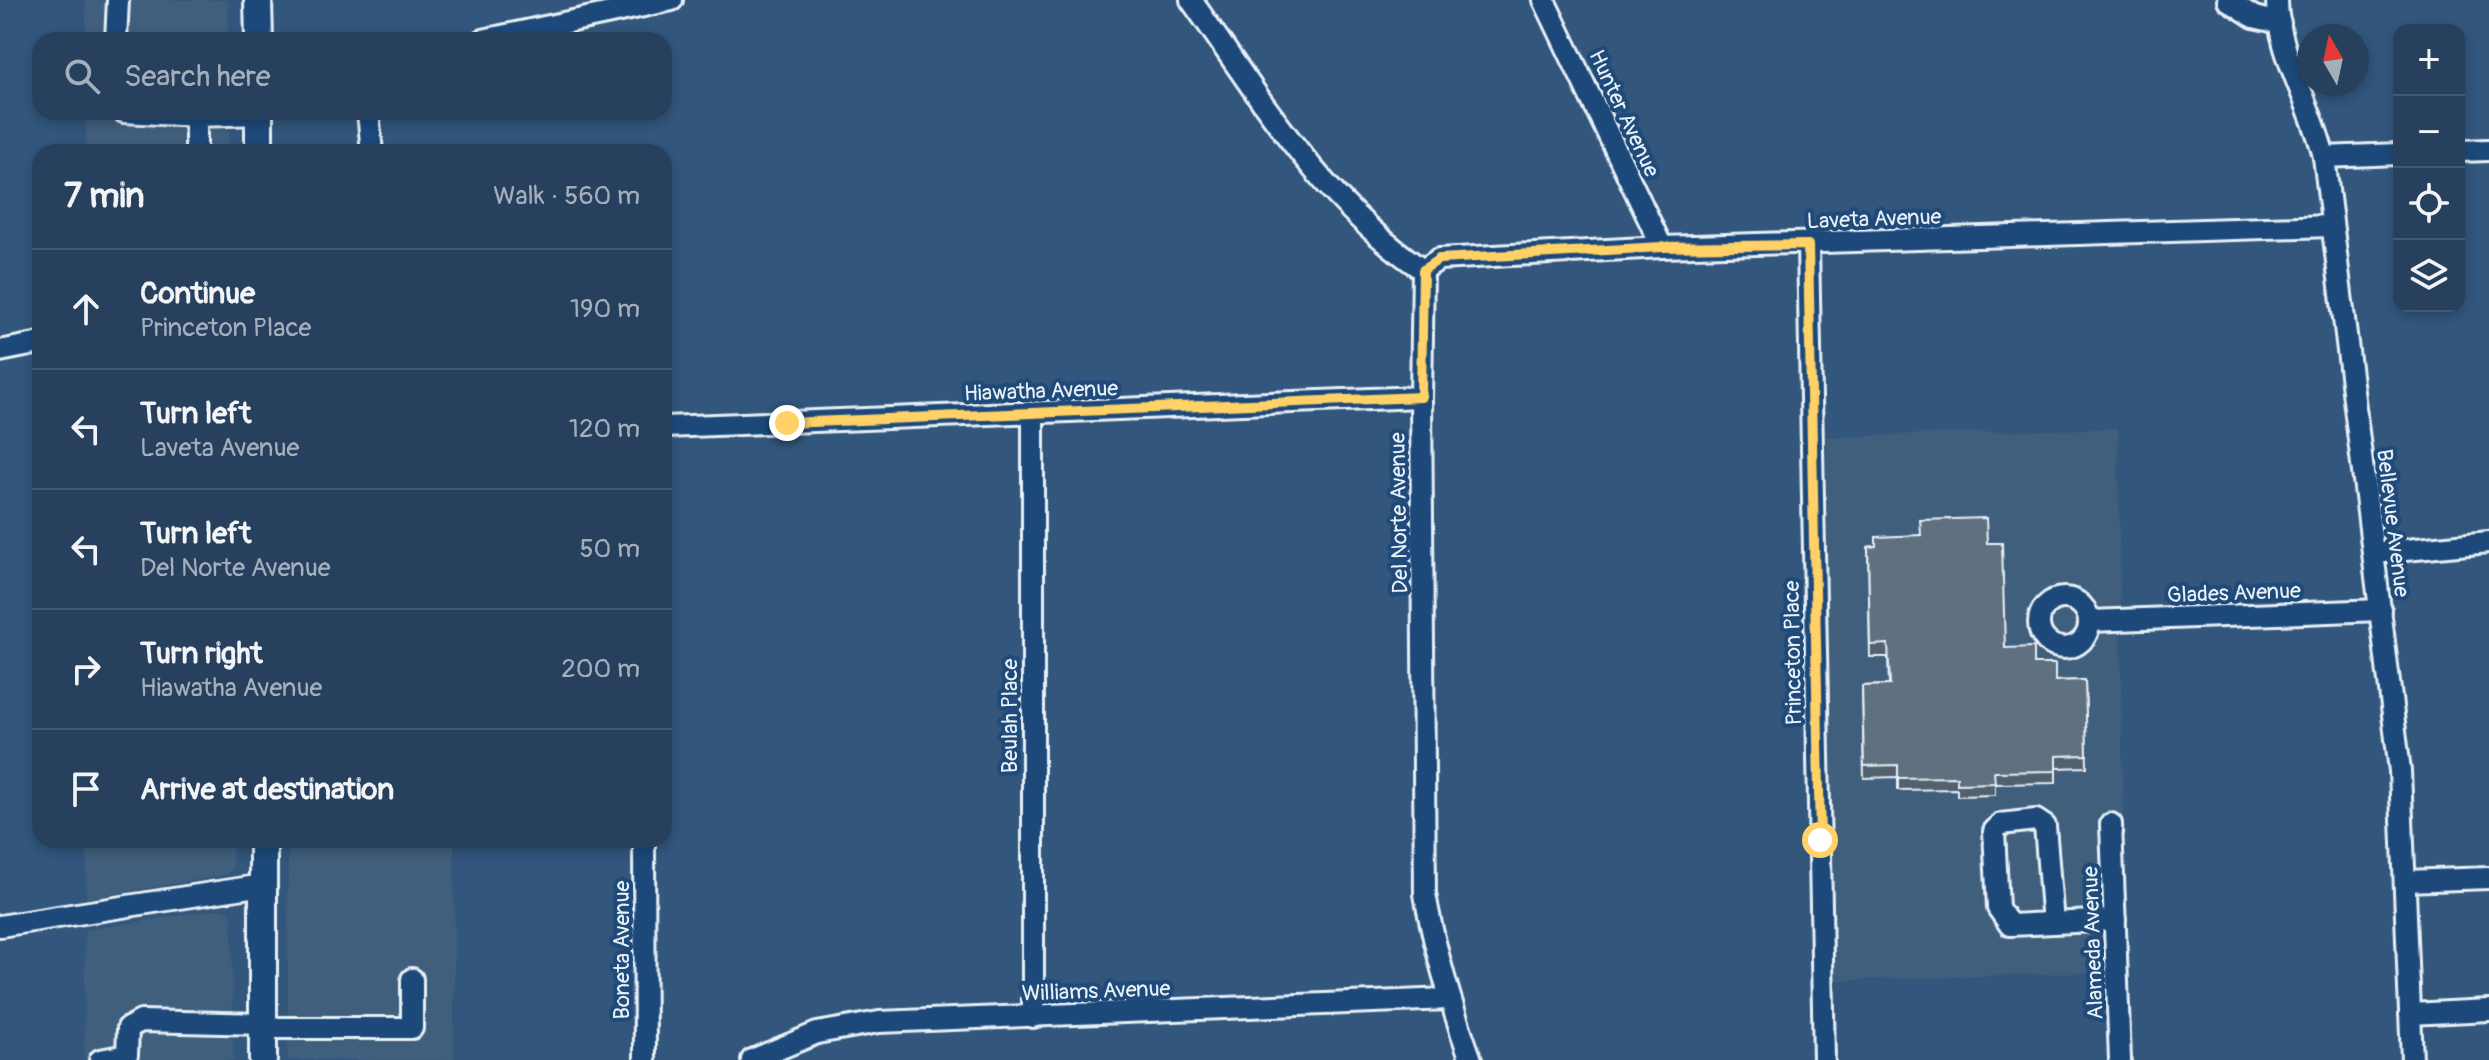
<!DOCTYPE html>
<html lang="en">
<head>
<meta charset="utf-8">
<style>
  :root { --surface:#26405d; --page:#2e4763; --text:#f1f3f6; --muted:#a4afbc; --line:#425972 }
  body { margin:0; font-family:Pangolin,sans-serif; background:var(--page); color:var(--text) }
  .controls { position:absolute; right:24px; top:24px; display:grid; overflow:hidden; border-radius:16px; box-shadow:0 4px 12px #0003 }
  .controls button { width:72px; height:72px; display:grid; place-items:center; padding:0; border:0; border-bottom:2px solid var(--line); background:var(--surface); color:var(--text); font:40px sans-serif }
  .compass { position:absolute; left:2297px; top:24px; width:72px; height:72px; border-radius:50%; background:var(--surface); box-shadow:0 4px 12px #0003; rotate:351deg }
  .stop { position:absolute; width:24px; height:24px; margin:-18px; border:6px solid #ffd166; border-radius:50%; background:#fff }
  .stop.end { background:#ffd166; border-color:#fff; box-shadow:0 2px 8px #0008 }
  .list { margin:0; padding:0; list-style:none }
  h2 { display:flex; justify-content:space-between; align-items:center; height:104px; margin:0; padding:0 32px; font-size:34px }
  h2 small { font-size:26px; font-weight:400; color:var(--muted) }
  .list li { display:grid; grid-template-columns:52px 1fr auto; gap:24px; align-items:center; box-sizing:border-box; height:120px; padding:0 32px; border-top:2px solid var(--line) }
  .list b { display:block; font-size:30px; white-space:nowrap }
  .list p { margin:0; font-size:26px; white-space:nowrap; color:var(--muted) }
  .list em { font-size:26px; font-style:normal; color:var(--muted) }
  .icon { flex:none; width:44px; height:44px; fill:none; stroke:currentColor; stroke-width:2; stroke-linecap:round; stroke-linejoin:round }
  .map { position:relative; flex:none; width:2489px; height:1060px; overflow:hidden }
  .search { position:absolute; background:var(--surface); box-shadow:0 4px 12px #0003; left:32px; top:32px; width:640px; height:88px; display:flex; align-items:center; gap:20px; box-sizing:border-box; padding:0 28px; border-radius:24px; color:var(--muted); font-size:30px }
  .panel { position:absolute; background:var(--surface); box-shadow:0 4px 12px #0003; left:32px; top:144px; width:640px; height:704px; border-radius:24px }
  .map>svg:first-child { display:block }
  .built { fill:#405e7d }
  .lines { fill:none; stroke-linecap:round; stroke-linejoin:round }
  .minor-casing { stroke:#e8f1f8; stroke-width:26 }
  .major-casing { stroke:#e8f1f8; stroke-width:32 }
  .minor { stroke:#1f4a7a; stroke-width:20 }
  .major { stroke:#1f4a7a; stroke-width:26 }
  .wall { fill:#52616e; stroke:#e8f1f8; stroke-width:2 }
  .building { fill:#5f7180; stroke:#e8f1f8; stroke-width:2 }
  .route { stroke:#ffd166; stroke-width:10 }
  .labels { text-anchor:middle; stroke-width:8; stroke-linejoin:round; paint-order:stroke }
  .street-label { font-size:22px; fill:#e8f1f8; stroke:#1f4a7a }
</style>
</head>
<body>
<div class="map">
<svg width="2489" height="1060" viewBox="0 0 2489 1060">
  <rect width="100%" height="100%" fill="#32567c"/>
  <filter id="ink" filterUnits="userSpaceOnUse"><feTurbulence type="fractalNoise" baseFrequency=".0125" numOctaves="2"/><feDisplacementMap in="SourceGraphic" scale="16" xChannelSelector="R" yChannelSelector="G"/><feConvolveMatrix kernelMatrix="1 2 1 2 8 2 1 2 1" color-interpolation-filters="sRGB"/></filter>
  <g filter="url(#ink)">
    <!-- built -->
    <g class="built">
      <rect x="86" y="0" width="142" height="40"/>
      <rect x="86" y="112" width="143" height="40"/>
      <path d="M2118 428 2123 815 2101 816 2105 972 1831 981 1826 437Z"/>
      <path d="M87 840H233L232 870 226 875 86 899Z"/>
      <rect x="288" y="840" width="166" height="220"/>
      <path d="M219 909 229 911 232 917 233 1060H84L85 930Z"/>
    </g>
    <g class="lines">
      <!-- minor casing -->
      <g class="minor-casing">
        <g id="minor">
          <path d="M1191 0C1260 97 1322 203 1423 270L1421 397 1425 894C1435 952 1451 1005 1471 1060"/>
          <path d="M1544 0 1662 247"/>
          <path d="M2228 0 2254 17 2280 23"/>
          <path d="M2277 0C2277 53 2312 105 2324 157L2400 771 2412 1060"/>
          <path d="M116 40 118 0"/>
          <path d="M483 40 672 0"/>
          <path d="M124 112 196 116"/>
          <path d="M368 112 372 152"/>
          <path d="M2459 151 2489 150"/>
          <path d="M196 152V116L259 114"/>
          <path d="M2324 157 2399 154"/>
          <path d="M1808 245 1824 1060"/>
          <path d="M1423 270 1439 259 1662 247 2331 226"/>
          <path d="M0 351 40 343"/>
          <path d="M664 427 1421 397"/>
          <path d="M2374 553 2489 542"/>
          <circle cx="2064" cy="623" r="25"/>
          <path d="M2090 621 2381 610"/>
          <path d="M2111 824 2120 1060"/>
          <path d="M644 840 645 1060"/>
          <path d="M2405 881 2489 878"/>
          <path d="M2053 923 2045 826 2036 820 2001 824 1994 831 1998 908 2010 925 2115 920"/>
          <path d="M0 926 263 885"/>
          <path d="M2410 1014 2489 1010"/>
          <path d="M1033 1017V415"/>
          <path d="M263 1028H412V979"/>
          <path d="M100 1060 127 1055 128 1028 141 1021 263 1024"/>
          <path d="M752 1060 817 1033 879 1022 1449 999"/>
        </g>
      </g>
      <!-- major casing -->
      <g class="major-casing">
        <g id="major">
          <path d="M258 0 259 40"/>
          <path d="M259 112V152"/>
          <path d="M263 840V1060"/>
        </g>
      </g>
      <!-- minor -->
      <use href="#minor" class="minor"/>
      <!-- major -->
      <use href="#major" class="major"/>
    </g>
    <!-- wall -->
    <path class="wall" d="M1920 535 1987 543 2005 648 2034 664 2055 681 2085 680 2087 767 2056 768V783L1995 784V795L1957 796V789L1898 790V777L1864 778 1862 686 1889 685 1888 657H1870L1868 547 1876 546Z"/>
    <!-- building -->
    <path class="building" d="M1986 518 1987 543H2002L2005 648 2034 647V664H2055V681L2085 680 2087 755 2056 756V771L1994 772 1995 783 1957 784V777L1898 778V765L1864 766 1862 686 1890 685 1888 644 1870 645 1868 547 1876 546V537L1921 535 1920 520Z"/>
  </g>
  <g class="lines" filter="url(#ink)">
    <!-- route -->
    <path class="route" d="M787 423 1421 397 1423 270 1439 259 1662 247 1808 245 1820 840"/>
  </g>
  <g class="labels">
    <!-- street labels -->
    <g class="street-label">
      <text transform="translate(1625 113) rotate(65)" y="8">Hunter Avenue</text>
      <text transform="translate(1874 218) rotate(-2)" y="8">Laveta Avenue</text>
      <text transform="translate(1041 390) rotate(-2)" y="8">Hiawatha Avenue</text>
      <text transform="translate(1398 513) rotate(-91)" y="8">Del Norte Avenue</text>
      <text transform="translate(2394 523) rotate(83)" y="8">Bellevue Avenue</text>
      <text transform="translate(2234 592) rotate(-2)" y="8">Glades Avenue</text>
      <text transform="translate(1792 653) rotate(-91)" y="8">Princeton Place</text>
      <text transform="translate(1009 716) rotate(-90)" y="8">Beulah Place</text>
      <text transform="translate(2092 943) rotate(-92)" y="8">Alameda Avenue</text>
      <text transform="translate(621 950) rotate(-90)" y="8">Boneta Avenue</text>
      <text transform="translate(1096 990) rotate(-2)" y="8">Williams Avenue</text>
    </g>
  </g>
</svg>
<div class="controls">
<button>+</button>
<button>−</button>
<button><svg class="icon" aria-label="locate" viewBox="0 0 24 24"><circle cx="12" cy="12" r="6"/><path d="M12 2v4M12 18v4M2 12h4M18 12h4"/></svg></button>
<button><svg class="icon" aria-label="layers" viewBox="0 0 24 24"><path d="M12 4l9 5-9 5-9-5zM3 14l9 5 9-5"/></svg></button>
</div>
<svg class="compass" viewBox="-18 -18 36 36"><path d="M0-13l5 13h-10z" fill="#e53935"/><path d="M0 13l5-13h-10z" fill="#a4afbc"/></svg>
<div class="stop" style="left:1820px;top:840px"></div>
<div class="stop end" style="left:787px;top:423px"></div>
<div class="search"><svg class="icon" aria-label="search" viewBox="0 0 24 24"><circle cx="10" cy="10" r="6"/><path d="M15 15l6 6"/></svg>Search here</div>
<section class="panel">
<h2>7 min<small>Walk · 560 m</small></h2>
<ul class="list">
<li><svg class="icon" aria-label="ahead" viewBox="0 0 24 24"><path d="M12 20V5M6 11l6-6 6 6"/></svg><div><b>Continue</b><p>Princeton Place</p></div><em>190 m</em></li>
<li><svg class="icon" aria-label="left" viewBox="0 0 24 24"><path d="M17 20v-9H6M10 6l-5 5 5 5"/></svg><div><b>Turn left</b><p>Laveta Avenue</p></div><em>120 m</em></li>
<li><svg class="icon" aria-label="left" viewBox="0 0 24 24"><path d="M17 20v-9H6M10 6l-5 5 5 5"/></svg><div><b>Turn left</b><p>Del Norte Avenue</p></div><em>50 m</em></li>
<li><svg class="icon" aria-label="right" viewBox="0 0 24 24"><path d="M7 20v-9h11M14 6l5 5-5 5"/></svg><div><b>Turn right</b><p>Hiawatha Avenue</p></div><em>200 m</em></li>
<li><svg class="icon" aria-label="arrive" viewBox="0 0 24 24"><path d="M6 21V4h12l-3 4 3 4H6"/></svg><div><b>Arrive at destination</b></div></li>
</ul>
</section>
</div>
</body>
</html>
